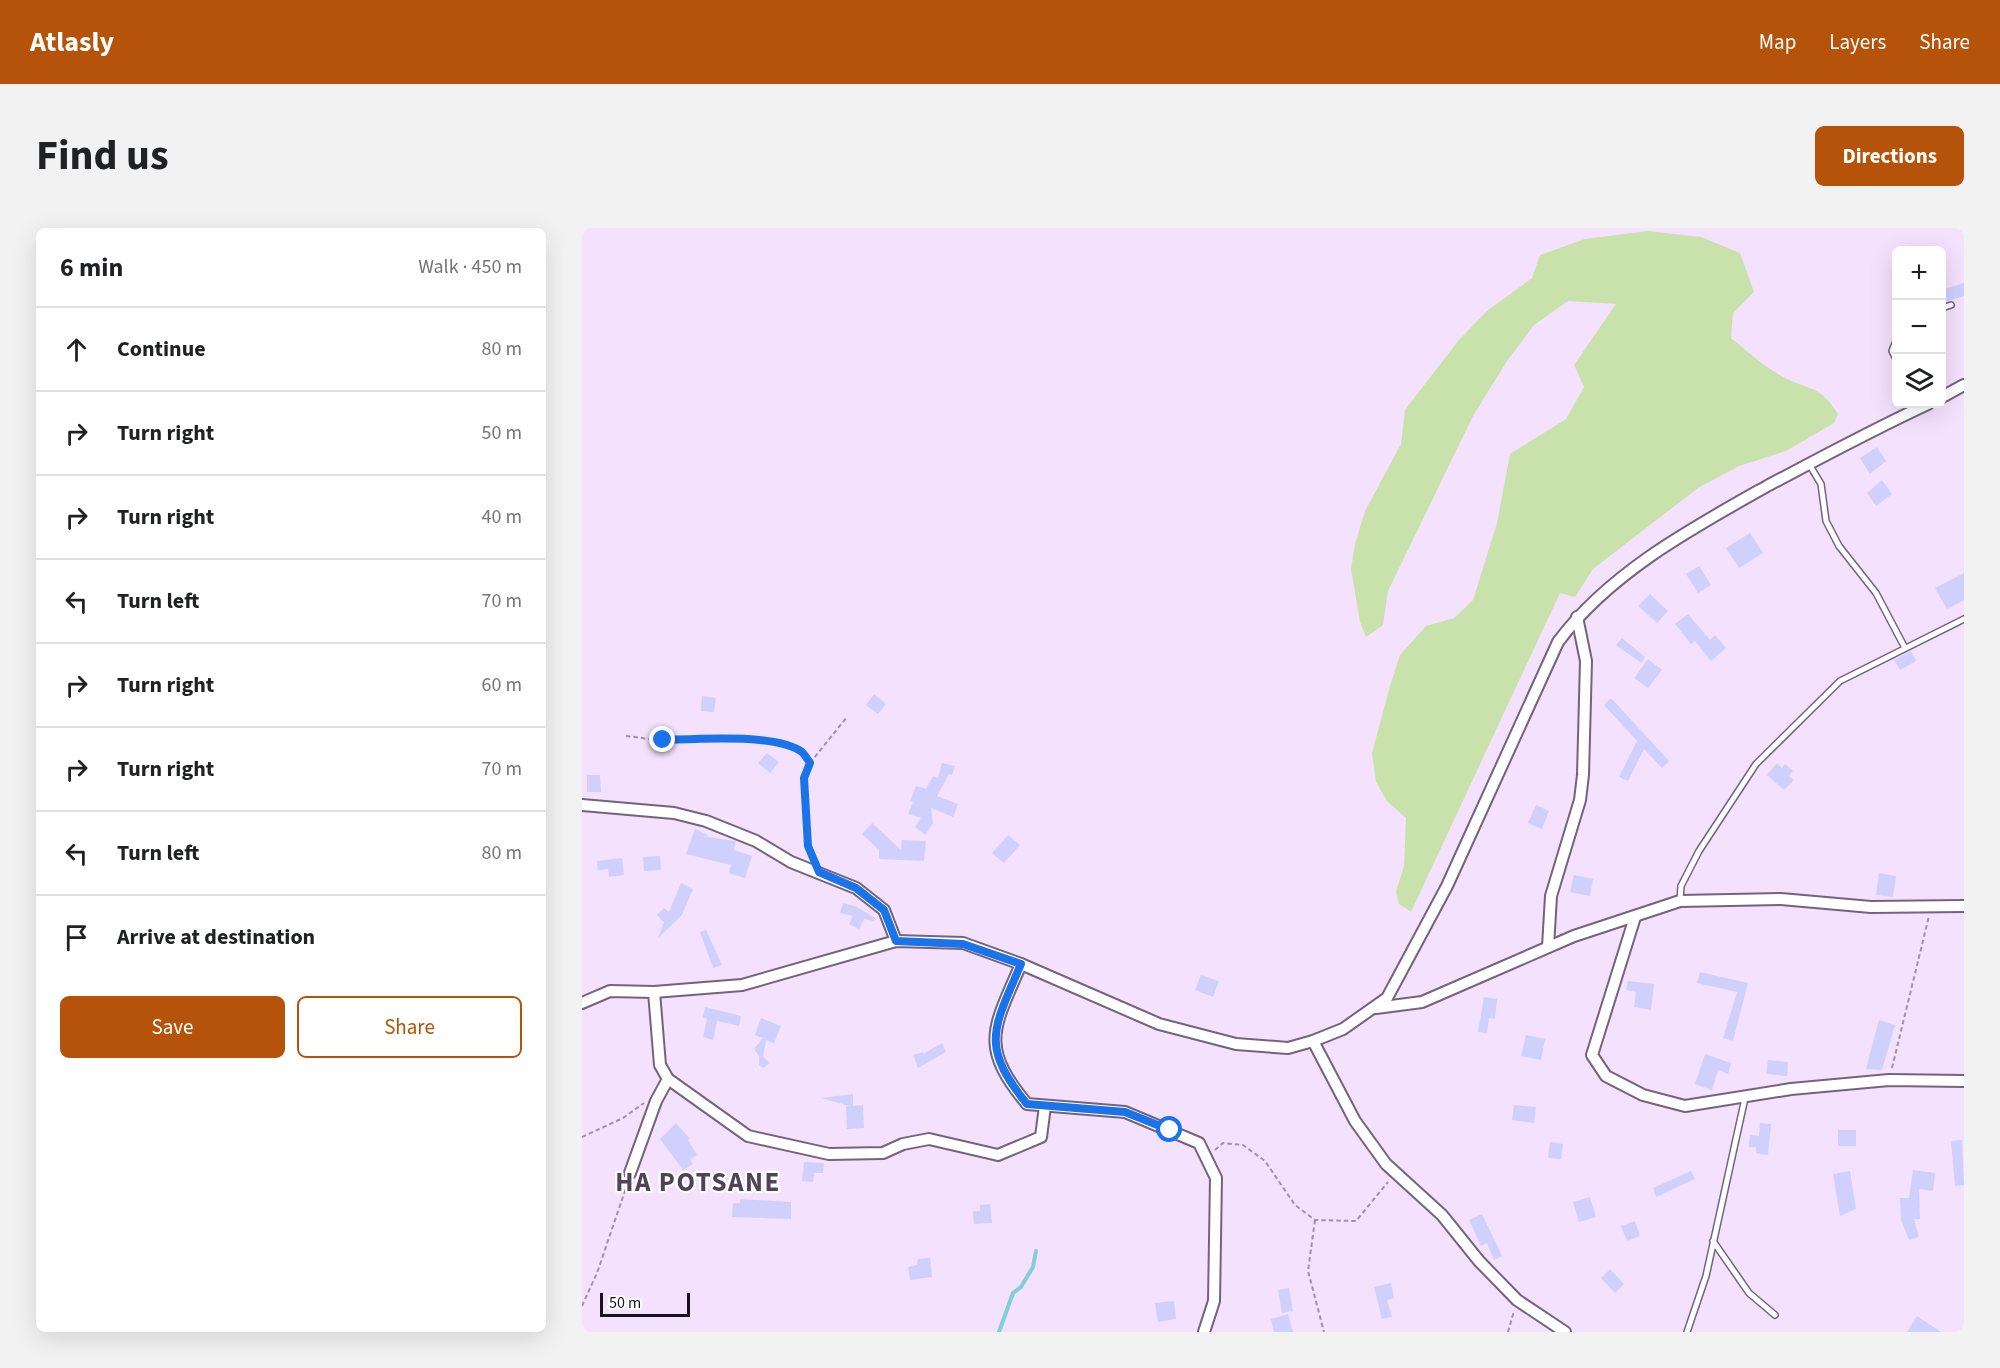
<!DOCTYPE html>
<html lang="en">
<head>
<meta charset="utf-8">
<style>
  :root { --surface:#fff; --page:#f2f2f2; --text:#202124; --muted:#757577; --line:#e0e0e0; --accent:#b45309 }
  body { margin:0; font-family:"Source Sans 3",sans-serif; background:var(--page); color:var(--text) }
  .controls { position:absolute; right:18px; top:18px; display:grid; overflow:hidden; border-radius:9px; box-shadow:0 6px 24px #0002 }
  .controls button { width:54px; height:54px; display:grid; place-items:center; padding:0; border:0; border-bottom:2px solid var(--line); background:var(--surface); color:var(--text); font:30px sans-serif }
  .scale { position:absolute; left:18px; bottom:15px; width:90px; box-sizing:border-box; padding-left:6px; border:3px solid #18121b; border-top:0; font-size:16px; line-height:21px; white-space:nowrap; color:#18121b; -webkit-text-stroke:4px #fff; paint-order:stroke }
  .stop { position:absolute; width:18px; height:18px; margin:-14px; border:4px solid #1a73e8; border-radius:50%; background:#fff }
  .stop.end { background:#1a73e8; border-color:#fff; box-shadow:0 2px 6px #0008 }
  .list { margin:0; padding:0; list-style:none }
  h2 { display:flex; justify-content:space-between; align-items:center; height:78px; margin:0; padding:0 24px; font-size:26px }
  h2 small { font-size:20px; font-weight:400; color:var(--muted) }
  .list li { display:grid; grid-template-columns:39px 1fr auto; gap:18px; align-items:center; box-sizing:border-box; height:84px; padding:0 24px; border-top:2px solid var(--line) }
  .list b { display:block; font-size:22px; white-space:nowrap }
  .list em { font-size:20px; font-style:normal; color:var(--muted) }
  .actions { display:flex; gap:12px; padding:18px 24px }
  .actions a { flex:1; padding:14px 0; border:2px solid var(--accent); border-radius:9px; text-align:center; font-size:21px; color:var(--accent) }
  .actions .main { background:var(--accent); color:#fff }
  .icon { flex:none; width:33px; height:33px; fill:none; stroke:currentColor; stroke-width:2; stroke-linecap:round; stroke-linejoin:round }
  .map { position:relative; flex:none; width:1382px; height:1104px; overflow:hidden; border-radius:9px }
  header { display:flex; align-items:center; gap:36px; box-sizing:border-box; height:84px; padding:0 30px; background:var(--accent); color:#fff }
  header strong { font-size:28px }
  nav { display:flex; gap:33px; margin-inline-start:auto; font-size:21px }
  .intro { display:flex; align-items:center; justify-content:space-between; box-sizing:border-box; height:144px; padding:0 36px }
  h1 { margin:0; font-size:42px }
  .button { padding:15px 27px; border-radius:9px; background:var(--accent); color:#fff; font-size:21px; font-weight:700 }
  main { display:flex; gap:36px; padding:0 36px }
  aside { flex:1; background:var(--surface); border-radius:9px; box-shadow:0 6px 24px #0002 }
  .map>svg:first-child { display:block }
  .green { fill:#c9e2ac }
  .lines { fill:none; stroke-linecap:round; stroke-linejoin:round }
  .stream { stroke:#82cfd6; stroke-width:4 }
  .building { fill:#d0d0fd }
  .lane-casing { stroke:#73647b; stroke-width:8 }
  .street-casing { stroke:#73647b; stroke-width:14 }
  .path { stroke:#a092a7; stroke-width:2; stroke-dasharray:4.5 3; stroke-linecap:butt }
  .lane { stroke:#fff; stroke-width:5 }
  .street { stroke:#fff; stroke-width:10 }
  .route { stroke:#1a73e8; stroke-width:8 }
  .labels { text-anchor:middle; stroke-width:4.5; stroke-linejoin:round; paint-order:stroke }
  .district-label { font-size:27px; font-weight:bold; letter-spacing:1.5px; fill:#514258; stroke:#fff }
</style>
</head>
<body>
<header>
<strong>Atlasly</strong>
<nav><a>Map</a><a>Layers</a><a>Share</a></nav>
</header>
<div class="intro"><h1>Find us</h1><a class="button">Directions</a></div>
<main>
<aside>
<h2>6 min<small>Walk · 450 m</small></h2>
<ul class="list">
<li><svg class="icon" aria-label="ahead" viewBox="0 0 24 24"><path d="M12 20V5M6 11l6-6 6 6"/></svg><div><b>Continue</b></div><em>80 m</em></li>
<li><svg class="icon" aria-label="right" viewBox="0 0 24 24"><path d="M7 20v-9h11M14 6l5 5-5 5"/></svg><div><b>Turn right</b></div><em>50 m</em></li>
<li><svg class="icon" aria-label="right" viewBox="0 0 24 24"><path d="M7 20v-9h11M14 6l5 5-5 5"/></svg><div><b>Turn right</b></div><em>40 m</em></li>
<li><svg class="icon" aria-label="left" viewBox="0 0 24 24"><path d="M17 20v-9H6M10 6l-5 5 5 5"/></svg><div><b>Turn left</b></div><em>70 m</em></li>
<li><svg class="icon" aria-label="right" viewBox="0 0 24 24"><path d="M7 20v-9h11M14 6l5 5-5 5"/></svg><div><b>Turn right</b></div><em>60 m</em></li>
<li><svg class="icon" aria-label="right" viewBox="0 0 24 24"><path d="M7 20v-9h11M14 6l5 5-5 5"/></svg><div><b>Turn right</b></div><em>70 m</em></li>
<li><svg class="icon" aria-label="left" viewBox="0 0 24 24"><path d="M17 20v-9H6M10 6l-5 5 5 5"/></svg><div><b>Turn left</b></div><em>80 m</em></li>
<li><svg class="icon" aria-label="arrive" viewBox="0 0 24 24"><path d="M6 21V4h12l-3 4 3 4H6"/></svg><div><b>Arrive at destination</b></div></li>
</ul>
<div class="actions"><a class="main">Save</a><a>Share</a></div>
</aside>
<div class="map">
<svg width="1382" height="1104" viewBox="0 0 1382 1104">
  <rect width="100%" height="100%" fill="#f4e1fd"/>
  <!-- green -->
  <path class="green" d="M1066 3 1119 9 1158 25 1172 64 1151 85 1149 110C1166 124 1184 140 1203 150 1229 163 1238 157 1256 186L1252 195 1204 223 1157 238 1116 260 1011 341 993 369 978 365 829 684 817 676 814 664 822 638 824 590 805 573 794 554 790 525 808 458 818 427 844 398 872 390 891 372 915 295 928 226 984 191 1002 159 992 137 1034 76 986 73 952 97 925 133 891 188 806 363 801 397 784 409 778 394 769 341 773 316 783 283 819 216 823 182 876 113 905 83 950 50 958 27 1003 11Z"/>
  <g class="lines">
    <!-- stream -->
    <path class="stream" d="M417 1104 431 1065 439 1059 451 1039 454 1023"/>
  </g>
  <!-- building -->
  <g class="building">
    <path d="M1382 55V68L1359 75V62Z"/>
    <path d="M1295 219 1304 233 1288 246 1278 230Z"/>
    <path d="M1300 252 1310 266 1294 278 1285 265Z"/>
    <path d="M1168 305 1181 325 1157 340 1144 320Z"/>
    <path d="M1117 338 1129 357 1116 365 1104 346Z"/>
    <path d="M1382 345V372L1365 381 1353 360Z"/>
    <path d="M1068 366 1086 383 1075 395 1056 378Z"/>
    <path d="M1106 386 1128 412 1133 407 1144 420 1129 433 1113 413 1109 416 1093 396Z"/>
    <path d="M1040 410 1063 429 1059 435 1034 417Z"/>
    <path d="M1329 423 1334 433 1318 442 1312 432Z"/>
    <path d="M1066 431 1080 442 1066 460 1052 450Z"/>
    <path d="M292 466 304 476 296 486 284 477Z"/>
    <path d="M120 468 134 470 132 484 119 483Z"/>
    <path d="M1029 470 1087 533 1080 540 1062 521 1046 553 1037 549 1055 513 1022 477Z"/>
    <path d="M185 525 197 534 188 545 176 535Z"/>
    <path d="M360 535 373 538 370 547 367 546 355 568 376 576 371 589 349 580 351 595 343 607 333 599 339 590 326 586 331 574 328 573 334 558 344 561 351 548 356 550Z"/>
    <path d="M1195 535 1200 540 1203 536 1211 543 1207 548 1212 552 1202 562 1185 547Z"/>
    <path d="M5 547H18L19 564H5Z"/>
    <path d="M954 577 967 583 960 601 946 595Z"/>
    <path d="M290 595 319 622 320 612 344 613 342 633 297 631V622L280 606Z"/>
    <path d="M113 601 126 607 125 609 154 613 152 622 170 628 163 650 147 645 149 637 104 626Z"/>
    <path d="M426 607 438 617 422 635 410 625Z"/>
    <path d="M78 628 79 642 62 643 61 629Z"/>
    <path d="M40 630 42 647 27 649 26 641 16 642 15 633Z"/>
    <path d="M1297 645 1314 648 1311 669 1294 667Z"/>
    <path d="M992 647 1011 651 1008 668 988 664Z"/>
    <path d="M99 655 111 661 100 687 76 710 82 694 75 687 82 680 87 684Z"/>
    <path d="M261 675 273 678 293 690 292 693 282 691 277 701 267 696 271 688 258 685Z"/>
    <path d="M124 702 140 737 131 740 118 704Z"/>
    <path d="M1118 744 1166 755 1151 813 1141 810 1155 764 1115 755Z"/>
    <path d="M619 747 637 753 631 769 613 762Z"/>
    <path d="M1046 753 1072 756 1069 782 1052 779 1054 764 1044 762Z"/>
    <path d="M902 769 915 771 913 791 907 790 905 805 896 804Z"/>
    <path d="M123 779 159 788 157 798 135 793 131 812 121 809 125 791 121 789Z"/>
    <path d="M179 790 199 798 192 815 184 812 181 828 187 835 182 840 177 837V828L172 821 181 810 173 807Z"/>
    <path d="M1297 792 1313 797 1300 842 1284 841Z"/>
    <path d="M944 807 963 811 959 832 939 828Z"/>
    <path d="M360 815 364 824 336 840 331 827 341 824V826Z"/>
    <path d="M1123 826 1149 835 1146 846 1136 842 1130 862 1113 856Z"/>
    <path d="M1186 832 1206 834 1205 848 1184 846Z"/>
    <path d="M271 866V878L281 877 282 900 265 901 264 878H268L239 870Z"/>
    <path d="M932 877 954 879 952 895 930 892Z"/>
    <path d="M94 895 108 911 106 912 115 927 108 931 111 936 101 942 78 911Z"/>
    <path d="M1178 895 1189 896 1186 927 1174 925V919H1167L1168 907 1177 908Z"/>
    <rect x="1256" y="902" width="18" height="16"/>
    <path d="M1380 912 1382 957 1373 958 1369 913Z"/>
    <path d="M968 914 981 916 979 931 966 930Z"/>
    <path d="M222 934 242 935 241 945H232L231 954 220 953Z"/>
    <path d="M1331 942 1353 945 1351 963 1337 961 1338 991H1332L1337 1009 1327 1012 1319 992 1318 970H1327Z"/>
    <path d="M1109 943 1113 951 1074 969 1071 960Z"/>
    <path d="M1268 943 1274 981 1258 988 1251 946Z"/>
    <path d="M1008 969 1014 989 997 994 991 974Z"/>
    <path d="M158 971 209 974V991L150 989 151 975H158Z"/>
    <path d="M408 976 410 995 392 996 391 983H398V977Z"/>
    <path d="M900 986 920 1028 912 1032 905 1015 899 1018 887 992Z"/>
    <path d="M1053 993 1058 1008 1045 1013 1039 998Z"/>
    <path d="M348 1030 350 1049 328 1052 326 1039 335 1037 336 1031Z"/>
    <path d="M1028 1041 1042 1056 1033 1065 1019 1050Z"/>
    <path d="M809 1055 812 1070 805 1072 810 1089 800 1091 792 1059Z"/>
    <path d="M707 1060 711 1083 700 1085 696 1062Z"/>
    <path d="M592 1073 594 1091 576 1094 573 1075Z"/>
    <path d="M706 1086 711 1104H692L689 1091Z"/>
    <path d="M1335 1088 1359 1104H1325Z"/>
  </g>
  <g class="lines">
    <!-- lane casing -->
    <g class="lane-casing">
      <g id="lane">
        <path d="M1360 80 1369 77"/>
        <path d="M1314 113 1310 123 1314 131"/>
        <path d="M1227 236 1239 256 1244 293 1257 318 1294 365 1323 420"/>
        <path d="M1098 673 1099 658 1117 623 1174 536 1258 453 1382 391"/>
        <path d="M1131 1013 1167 1065 1193 1087"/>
        <path d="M1105 1104 1124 1048 1163 870"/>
      </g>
    </g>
    <!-- street casing -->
    <g class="street-casing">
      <g id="street">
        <path d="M1360 169 1382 157"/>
        <path d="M0 577 92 585 124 593 174 613 209 634 274 660 302 682 314 713"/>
        <path d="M1053 689 1010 827 1024 848 1061 867 1103 878 1209 861 1307 852 1382 853"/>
        <path d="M966 719 969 668 998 572 1001 547 1004 433 995 389"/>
        <path d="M439 736C412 800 396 817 445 876L543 884 617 915 634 950 632 1073 622 1104"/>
        <path d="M72 764 78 837 86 851 166 908 247 926 301 925 321 916 347 911 416 927 459 909 463 878"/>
        <path d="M0 775 28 763 72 764 160 757 314 713 381 715 439 736 577 796 654 816 706 820 731 813 761 801 805 770 865 658 976 414C1028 344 1112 299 1187 257 1240 229 1292 201 1346 176"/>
        <path d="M794 780 840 774 992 708 1098 673 1199 671 1289 679 1382 678"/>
        <path d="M731 813 773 893 804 936 860 987 897 1033 935 1072 983 1104"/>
        <path d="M48 945 74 873 86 851"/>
      </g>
    </g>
    <!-- path -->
    <g class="path">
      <path d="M44 508C56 509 69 512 81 512 124 514 199 499 228 535L222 550 226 618 231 630"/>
      <path d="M228 535 265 489"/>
      <path d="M1310 840 1347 688"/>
      <path d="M0 909 41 890 62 875"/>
      <path d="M633 922 641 915 661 917 683 933 713 977 733 992 774 993 806 954"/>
      <path d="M733 992 726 1043 742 1104"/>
      <path d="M0 1078 15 1045 46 954"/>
      <path d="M926 1104 932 1083"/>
    </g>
    <!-- lane -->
    <use href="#lane" class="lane"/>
    <!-- street -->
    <use href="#street" class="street"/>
  </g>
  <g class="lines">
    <!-- route -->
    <path class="route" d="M81 512C113 511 194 505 220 524 223 527 226 532 228 535L222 550 226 618 237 644 274 660 302 682 314 713 381 716 439 736C412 800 397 817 445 876L543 884 588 902"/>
  </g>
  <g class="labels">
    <!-- district labels -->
    <g class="district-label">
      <text x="116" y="963">HA POTSANE</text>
    </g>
  </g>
</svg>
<div class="controls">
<button>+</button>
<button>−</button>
<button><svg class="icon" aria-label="layers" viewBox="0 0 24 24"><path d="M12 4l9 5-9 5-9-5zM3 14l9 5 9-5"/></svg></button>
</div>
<div class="scale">50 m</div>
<div class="stop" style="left:588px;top:902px"></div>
<div class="stop end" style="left:81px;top:512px"></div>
</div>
</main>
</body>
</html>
